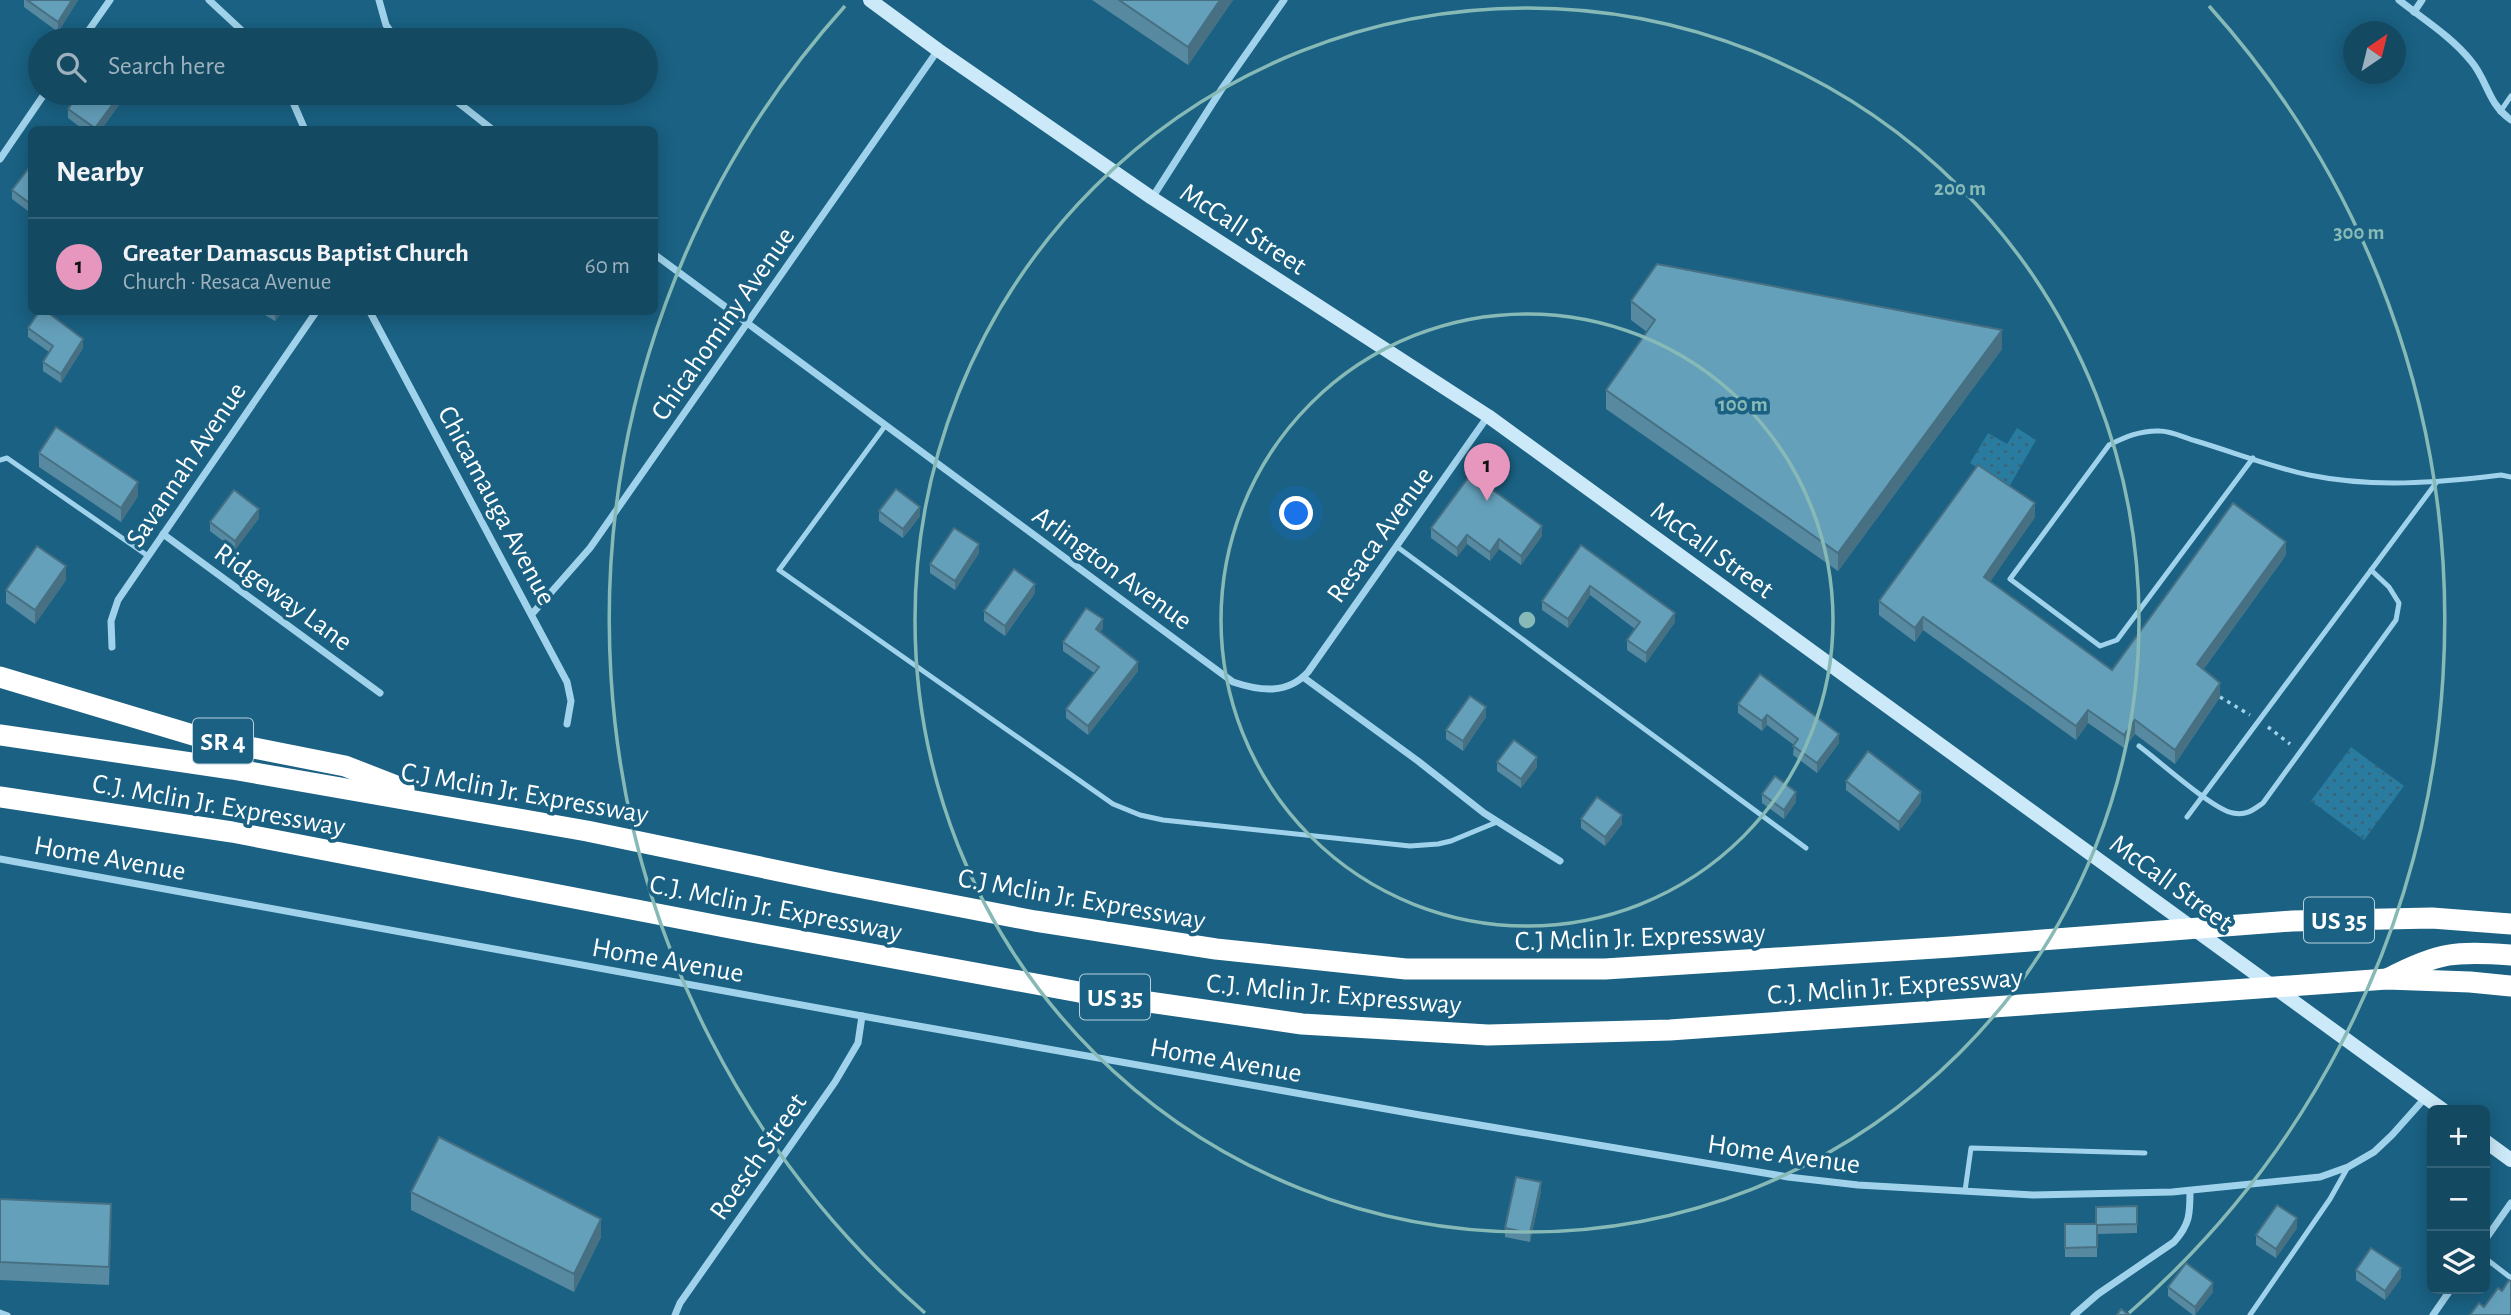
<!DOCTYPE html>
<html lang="en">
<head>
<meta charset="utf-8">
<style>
  :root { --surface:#144962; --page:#21536b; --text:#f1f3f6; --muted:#9db2be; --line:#336177; --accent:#e797bd }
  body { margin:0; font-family:"Alegreya Sans",sans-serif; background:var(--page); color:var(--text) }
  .controls { position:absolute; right:21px; bottom:21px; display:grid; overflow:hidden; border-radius:10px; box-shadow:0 4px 18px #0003 }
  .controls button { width:63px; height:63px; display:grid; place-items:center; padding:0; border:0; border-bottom:2px solid var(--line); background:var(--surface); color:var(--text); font:35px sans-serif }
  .compass { position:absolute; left:2343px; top:21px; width:63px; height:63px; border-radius:50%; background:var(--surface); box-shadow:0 4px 18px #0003; rotate:35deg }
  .you { position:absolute; left:1297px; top:514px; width:24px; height:24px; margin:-18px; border:5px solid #fff; border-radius:50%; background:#1a73e8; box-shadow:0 0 0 10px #1a73e833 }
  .badge { display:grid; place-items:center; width:46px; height:46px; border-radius:50%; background:var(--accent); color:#111; font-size:23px; font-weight:700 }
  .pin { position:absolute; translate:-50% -58px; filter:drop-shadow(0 2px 4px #0008) }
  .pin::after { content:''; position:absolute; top:37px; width:24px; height:21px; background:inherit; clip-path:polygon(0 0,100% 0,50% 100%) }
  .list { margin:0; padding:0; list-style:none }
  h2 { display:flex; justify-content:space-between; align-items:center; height:91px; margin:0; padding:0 28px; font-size:30px }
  h2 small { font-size:23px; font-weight:400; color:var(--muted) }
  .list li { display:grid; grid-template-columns:46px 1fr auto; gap:21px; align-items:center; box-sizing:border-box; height:98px; padding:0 28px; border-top:2px solid var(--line) }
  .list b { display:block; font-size:26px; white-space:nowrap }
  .list p { margin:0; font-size:23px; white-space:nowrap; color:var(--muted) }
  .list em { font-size:23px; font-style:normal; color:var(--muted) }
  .icon { flex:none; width:38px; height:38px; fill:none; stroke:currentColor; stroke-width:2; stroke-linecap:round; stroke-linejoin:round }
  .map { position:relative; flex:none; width:2511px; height:1315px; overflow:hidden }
  .search { position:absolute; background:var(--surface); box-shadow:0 4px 18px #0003; left:28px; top:28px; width:630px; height:77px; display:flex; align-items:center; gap:18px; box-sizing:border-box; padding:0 24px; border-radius:38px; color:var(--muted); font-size:26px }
  .panel { position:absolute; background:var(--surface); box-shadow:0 4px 18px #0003; left:28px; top:126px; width:630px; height:189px; border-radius:10px }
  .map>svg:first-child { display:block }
  .park { fill:url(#park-dots) }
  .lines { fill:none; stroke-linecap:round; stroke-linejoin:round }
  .path { stroke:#a0d3eb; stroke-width:3.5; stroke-dasharray:3.5 5; stroke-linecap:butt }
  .lane { stroke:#a0d3eb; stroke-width:5 }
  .street { stroke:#a0d3eb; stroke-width:7 }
  .secondary { stroke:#cbe9f8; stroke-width:14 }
  .highway { stroke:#fff; stroke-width:21 }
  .wall { fill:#578aa1 }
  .shaded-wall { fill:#477083 }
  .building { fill:#65a0bb; stroke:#477083; stroke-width:2 }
  .ring { fill:none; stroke:#87bab6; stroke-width:3.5 }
  .labels { text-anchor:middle; stroke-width:7; stroke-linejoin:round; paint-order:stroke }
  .shield { fill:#1a6183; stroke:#bad0da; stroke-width:2 }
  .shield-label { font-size:26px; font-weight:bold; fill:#fff }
  .street-label { font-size:28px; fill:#fff; stroke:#1a6183 }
  .centre { fill:#87bab6; stroke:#1a6183; stroke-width:3.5 }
  .ring-label { font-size:21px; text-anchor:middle; font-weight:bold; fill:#87bab6; stroke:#1a6183; stroke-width:7; stroke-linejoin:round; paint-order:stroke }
</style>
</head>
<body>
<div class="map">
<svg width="2511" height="1315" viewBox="0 0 2511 1315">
  <defs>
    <pattern id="park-dots" width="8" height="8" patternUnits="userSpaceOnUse" patternTransform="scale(1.75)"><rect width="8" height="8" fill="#297ba0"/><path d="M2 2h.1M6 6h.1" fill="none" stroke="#3a6476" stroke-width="1.8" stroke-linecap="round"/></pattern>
  </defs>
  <rect width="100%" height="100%" fill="#1a6183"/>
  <!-- park -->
  <g class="park">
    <path d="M2017 428 2036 440 2009 487 1970 463 1988 433 2007 444Z"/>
    <path d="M2351 747 2404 786 2364 840 2311 801Z"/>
  </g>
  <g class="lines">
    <!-- path -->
    <g class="path">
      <path d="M2220 697 2250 715"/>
      <path d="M2268 727 2290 744"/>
    </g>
    <!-- lane -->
    <g class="lane">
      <path d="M2500 112 2511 96"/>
      <path d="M885 426 779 570 1113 804 1140 815 1163 820 1410 846 1438 844 1451 841 1497 822"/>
      <path d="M2253 458 2117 640 2100 646 2010 579 2109 445C2125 437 2141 430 2160 431 2171 431 2185 438 2196 441 2233 452 2271 467 2309 475 2373 488 2436 483 2501 475L2511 477"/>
      <path d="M0 460 7 458 148 556"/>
      <path d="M1396 546 1806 848"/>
      <path d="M2139 746C2158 760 2213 810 2233 813 2246 816 2253 810 2263 803L2396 620 2399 603 2389 587 2371 570"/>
      <path d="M2187 817 2436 483"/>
      <path d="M1965 1191 1971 1148 2145 1153"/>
      <path d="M2485 1258 2511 1278"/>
      <path d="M0 1312 8 1315"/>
      <path d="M2250 1315 2330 1199 2348 1167"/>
    </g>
    <!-- street -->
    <g class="street">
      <path d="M209 0 252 40"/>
      <path d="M379 0 386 25 397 40"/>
      <path d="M2399 0C2423 19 2452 37 2471 61 2488 81 2487 103 2511 120"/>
      <path d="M2414 12 2422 0"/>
      <path d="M82 40 110 0"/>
      <path d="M289 93 305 130"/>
      <path d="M446 93 493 130"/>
      <path d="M0 159 45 93"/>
      <path d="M1152 198 1223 87 1284 0"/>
      <path d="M654 254 1233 682C1260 691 1287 695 1308 672L1488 416"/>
      <path d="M370 312 567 682 571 701 567 724"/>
      <path d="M163 534 380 693"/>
      <path d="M532 614 590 548 938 50"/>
      <path d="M112 647 111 621 118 600 316 312"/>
      <path d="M1303 677 1418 761 1484 813 1560 861"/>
      <path d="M0 859 862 1016 1420 1115 1788 1177 1858 1185 2033 1195 2172 1192 2320 1177 2348 1167 2374 1152 2392 1135 2425 1098"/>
      <path d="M2485 1240 2511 1203"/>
      <path d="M675 1315 680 1303 835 1082 858 1043 862 1016"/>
      <path d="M2074 1315 2098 1294 2174 1242C2190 1224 2190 1214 2190 1191"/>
      <path d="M2433 1315 2451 1289"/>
    </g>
    <!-- secondary -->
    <g class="secondary">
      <path d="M870 0 938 50 1152 198 1488 416 2443 1110"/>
      <path d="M2485 1141 2511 1160"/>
    </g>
    <!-- highway -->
    <g class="highway">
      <path d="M0 677 203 738 345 766 404 789"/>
      <path d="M0 735 232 769 587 831 832 882 1035 921 1216 949 1406 969H1605L1951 947 2292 921 2432 918 2511 924"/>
      <path d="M0 797 232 832 730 928 1079 992 1302 1024 1488 1035 1670 1030 2387 979 2470 982 2511 986"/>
      <path d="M2389 978C2439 952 2455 951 2511 955"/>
    </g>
  </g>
  <!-- wall -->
  <g class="wall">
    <path d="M24 0H78L58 32 24 7Z"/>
    <path d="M1092 0H1233L1188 65Z"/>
    <path d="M123 93V99L101 130H84L68 118V109Z"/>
    <path d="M32 164V214L12 199V190Z"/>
    <path d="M1631 301 2002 349 1838 571 1606 409V390L1647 332 1631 320Z"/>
    <path d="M260 312H282L275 321Z"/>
    <path d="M28 328 83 348 61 383 43 371V362L49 352 28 337Z"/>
    <path d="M39 453 138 496 121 522 39 467Z"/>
    <path d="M879 511 920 516 903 538 879 521Z"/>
    <path d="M2035 517 1990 581 2112 670 2286 555 2203 670 2220 697 2175 764 2135 734 2124 748 2088 723 2076 740 1923 630 1915 642 1879 615V601Z"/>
    <path d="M259 518 235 550 210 531V522Z"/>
    <path d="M1431 528 1542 536 1521 565 1499 549 1490 561 1467 544 1457 557 1431 538Z"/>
    <path d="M1581 545 1675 622 1646 663 1627 650V640L1635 629 1590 595 1568 628 1542 610V601Z"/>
    <path d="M979 553 955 590 930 573V564Z"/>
    <path d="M66 580 35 624 6 603V590Z"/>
    <path d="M1035 593 1005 636 984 621V611Z"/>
    <path d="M1103 628 1100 633 1138 671 1088 735 1066 718V709L1094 673 1063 651V642Z"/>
    <path d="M1738 704 1839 743 1817 773 1793 755 1794 745 1767 725 1762 731 1738 713Z"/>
    <path d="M1486 717 1463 751 1446 739V730Z"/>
    <path d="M1497 762 1537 767 1521 788 1497 771Z"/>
    <path d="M1846 781 1921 802 1899 831 1846 790Z"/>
    <path d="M1762 794 1796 802 1784 819 1762 803Z"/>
    <path d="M1581 819 1622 824 1605 846 1581 828Z"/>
    <path d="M1541 1191 1530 1242 1505 1237V1228Z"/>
    <path d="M411 1192 601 1237 574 1292 411 1210Z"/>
    <path d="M0 1199 111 1222 109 1285 0 1280Z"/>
    <path d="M2137 1206V1233L2097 1234V1257H2065V1224H2096Z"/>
    <path d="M2297 1228 2276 1258 2256 1245V1235Z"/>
    <path d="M2356 1270 2401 1278 2385 1300 2356 1280Z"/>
    <path d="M2168 1287 2213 1292 2195 1315H2193L2168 1296Z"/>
  </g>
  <!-- shaded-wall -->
  <g class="shaded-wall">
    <path d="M72 0H78L58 32V22Z"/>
    <path d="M1220 0H1233L1188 65V47Z"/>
    <path d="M121 93H123V99L101 130H95Z"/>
    <path d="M275 312H282L275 321Z"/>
    <path d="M2002 330V349L1838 571V553Z"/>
    <path d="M83 339V348L61 383V374Z"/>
    <path d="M138 482V496L121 522V508Z"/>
    <path d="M2035 503V517L1984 591V577Z"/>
    <path d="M920 507V516L903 538V529Z"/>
    <path d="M259 509V518L235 550V541Z"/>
    <path d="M1542 526V536L1521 565V556Z"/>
    <path d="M1467 535V544L1457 557V548Z"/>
    <path d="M1499 539V549L1490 561V552Z"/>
    <path d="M2286 542V555L2197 678V664Z"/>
    <path d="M979 544V553L955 590V581Z"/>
    <path d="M66 566V580L35 624V610Z"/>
    <path d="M1035 584V593L1005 636V626Z"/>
    <path d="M1590 586V595L1568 628V619Z"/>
    <path d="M1675 613V622L1646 663V653Z"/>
    <path d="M1923 617V630L1915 642V628Z"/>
    <path d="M1103 619V628L1096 639V629Z"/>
    <path d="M1138 662V671L1088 735V726Z"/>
    <path d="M2220 683V697L2175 764V750Z"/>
    <path d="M1486 707V717L1463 751V741Z"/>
    <path d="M2088 710V723L2076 740V726Z"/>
    <path d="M1767 715V725L1762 731V721Z"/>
    <path d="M2135 720V734L2124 748V735Z"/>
    <path d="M1839 734V743L1817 773V763Z"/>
    <path d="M1537 757V767L1521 788V779Z"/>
    <path d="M1796 792V802L1784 819V810Z"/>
    <path d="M1921 792V802L1899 831V822Z"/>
    <path d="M1622 815V824L1605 846V837Z"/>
    <path d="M1541 1182V1191L1530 1242V1233Z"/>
    <path d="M2297 1218V1228L2276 1258V1249Z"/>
    <path d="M601 1219V1237L574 1292V1274Z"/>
    <path d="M2401 1268V1278L2385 1300V1291Z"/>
    <path d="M2213 1283V1292L2195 1315V1307Z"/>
  </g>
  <!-- building -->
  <g class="building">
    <path d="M27 0H72L58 22Z"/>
    <path d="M1119 0H1220L1188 47Z"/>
    <path d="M164 36 170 40H161Z"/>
    <path d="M79 93H121L95 128 68 109Z"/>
    <path d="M32 164V205L12 190Z"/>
    <path d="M1657 264 2002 330 1838 553 1606 390 1655 320 1631 301Z"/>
    <path d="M39 312H47L83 339 61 374 43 362 53 346 28 328Z"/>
    <path d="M56 427 138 482 121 508 39 453Z"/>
    <path d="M1978 465 2035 503 1984 577 2112 670 2233 503 2286 542 2197 664 2220 683 2175 750 2135 720 2124 735 2088 710 2076 726 1923 617 1915 628 1879 601Z"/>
    <path d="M1471 474 1542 526 1521 556 1499 539 1490 552 1467 535 1457 548 1431 528Z"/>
    <path d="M896 489 920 507 903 529 879 511Z"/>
    <path d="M234 490 259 509 235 541 210 522Z"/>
    <path d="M954 528 979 544 955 581 930 564Z"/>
    <path d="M1581 545 1675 613 1646 653 1627 640 1640 622 1590 586 1568 619 1542 601Z"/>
    <path d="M37 546 66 566 35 610 6 590Z"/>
    <path d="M1014 569 1035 584 1005 626 984 611Z"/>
    <path d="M1086 608 1103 619 1096 629 1138 662 1088 726 1066 709 1099 667 1063 642Z"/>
    <path d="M1760 674 1839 734 1817 763 1793 746 1798 739 1767 715 1762 721 1738 704Z"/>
    <path d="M1470 696 1486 707 1463 741 1446 730Z"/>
    <path d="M1514 740 1537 757 1521 779 1497 762Z"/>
    <path d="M1868 751 1921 792 1899 822 1846 781Z"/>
    <path d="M1775 776 1796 792 1784 810 1762 794Z"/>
    <path d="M1597 797 1622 815 1605 837 1581 819Z"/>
    <path d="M439 1137 601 1219 574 1274 411 1192Z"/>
    <path d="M1516 1177 1541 1182 1530 1233 1505 1228Z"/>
    <path d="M0 1199 111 1204 109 1267 0 1262Z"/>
    <path d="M2277 1205 2297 1218 2276 1249 2256 1235Z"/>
    <path d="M2137 1206V1224L2097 1225V1247L2065 1248V1224H2096V1207Z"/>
    <path d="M2371 1248 2401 1268 2385 1291 2356 1270Z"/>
    <path d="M2186 1263 2213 1283 2195 1307 2168 1287Z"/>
    <path d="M2509 1280 2511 1282V1315H2470L2479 1303 2484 1307 2498 1288 2502 1291Z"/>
    <path d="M2121 1309 2129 1315H2117Z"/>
  </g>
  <!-- distance rings -->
  <g class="ring">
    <circle cx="1527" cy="620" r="306"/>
    <circle cx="1527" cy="620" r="612"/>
    <path d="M925 1313A918 918 0 0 1 845 6M2209 6A918 918 0 0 1 2129 1313"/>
  </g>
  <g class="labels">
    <!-- shield labels -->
    <g class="shield">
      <rect x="193" y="718.5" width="60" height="45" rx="5"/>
      <rect x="2304" y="897.5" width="70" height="45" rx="5"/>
      <rect x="1080" y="974.5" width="70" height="45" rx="5"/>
    </g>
    <g class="shield-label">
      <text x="223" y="750">SR 4</text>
      <text x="2339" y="929">US 35</text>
      <text x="1115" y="1006">US 35</text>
    </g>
    <!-- street labels -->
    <g class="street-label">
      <text transform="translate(1244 228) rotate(33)" y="10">McCall Street</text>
      <text transform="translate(722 323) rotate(-55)" y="10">Chicahominy Avenue</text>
      <text transform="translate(185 464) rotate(-56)" y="10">Savannah Avenue</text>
      <text transform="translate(498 505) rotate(62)" y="10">Chicamauga Avenue</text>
      <text transform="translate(1379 534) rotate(-54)" y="10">Resaca Avenue</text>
      <text transform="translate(1713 549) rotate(36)" y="10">McCall Street</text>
      <text transform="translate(1113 567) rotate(36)" y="10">Arlington Avenue</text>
      <text transform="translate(284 596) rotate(36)" y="10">Ridgeway Lane</text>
      <text transform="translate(525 792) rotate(10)" y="10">C.J Mclin Jr. Expressway</text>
      <text transform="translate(219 804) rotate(10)" y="10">C.J. Mclin Jr. Expressway</text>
      <text transform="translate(110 857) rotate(10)" y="10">Home Avenue</text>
      <text transform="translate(2172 882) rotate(36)" y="10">McCall Street</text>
      <text transform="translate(1082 898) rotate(10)" y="10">C.J Mclin Jr. Expressway</text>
      <text transform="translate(776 907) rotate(11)" y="10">C.J. Mclin Jr. Expressway</text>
      <text transform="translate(1640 936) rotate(-2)" y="10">C.J Mclin Jr. Expressway</text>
      <text transform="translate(668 959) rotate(10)" y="10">Home Avenue</text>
      <text transform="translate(1895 985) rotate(-4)" y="10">C.J. Mclin Jr. Expressway</text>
      <text transform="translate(1334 993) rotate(5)" y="10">C.J. Mclin Jr. Expressway</text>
      <text transform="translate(1226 1059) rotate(10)" y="10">Home Avenue</text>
      <text transform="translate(1784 1153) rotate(8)" y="10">Home Avenue</text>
      <text transform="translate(757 1156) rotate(-55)" y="10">Roesch Street</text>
    </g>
  </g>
  <circle cx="1527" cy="620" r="10" class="centre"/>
  <g class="ring-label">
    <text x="1960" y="195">200 m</text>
    <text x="2359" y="239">300 m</text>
    <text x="1743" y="411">100 m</text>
  </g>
</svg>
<div class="controls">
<button>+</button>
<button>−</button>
<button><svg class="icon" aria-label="layers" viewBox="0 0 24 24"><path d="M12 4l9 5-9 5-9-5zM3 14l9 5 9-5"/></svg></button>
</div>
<svg class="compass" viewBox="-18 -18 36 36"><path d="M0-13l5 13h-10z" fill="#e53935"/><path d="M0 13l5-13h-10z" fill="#9db2be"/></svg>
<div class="you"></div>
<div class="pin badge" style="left:1487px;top:501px">1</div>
<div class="search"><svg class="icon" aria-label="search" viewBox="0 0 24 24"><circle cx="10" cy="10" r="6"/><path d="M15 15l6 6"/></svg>Search here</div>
<section class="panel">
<h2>Nearby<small></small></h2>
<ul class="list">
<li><span class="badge">1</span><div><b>Greater Damascus Baptist Church</b><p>Church · Resaca Avenue</p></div><em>60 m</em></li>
</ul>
</section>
</div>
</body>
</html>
